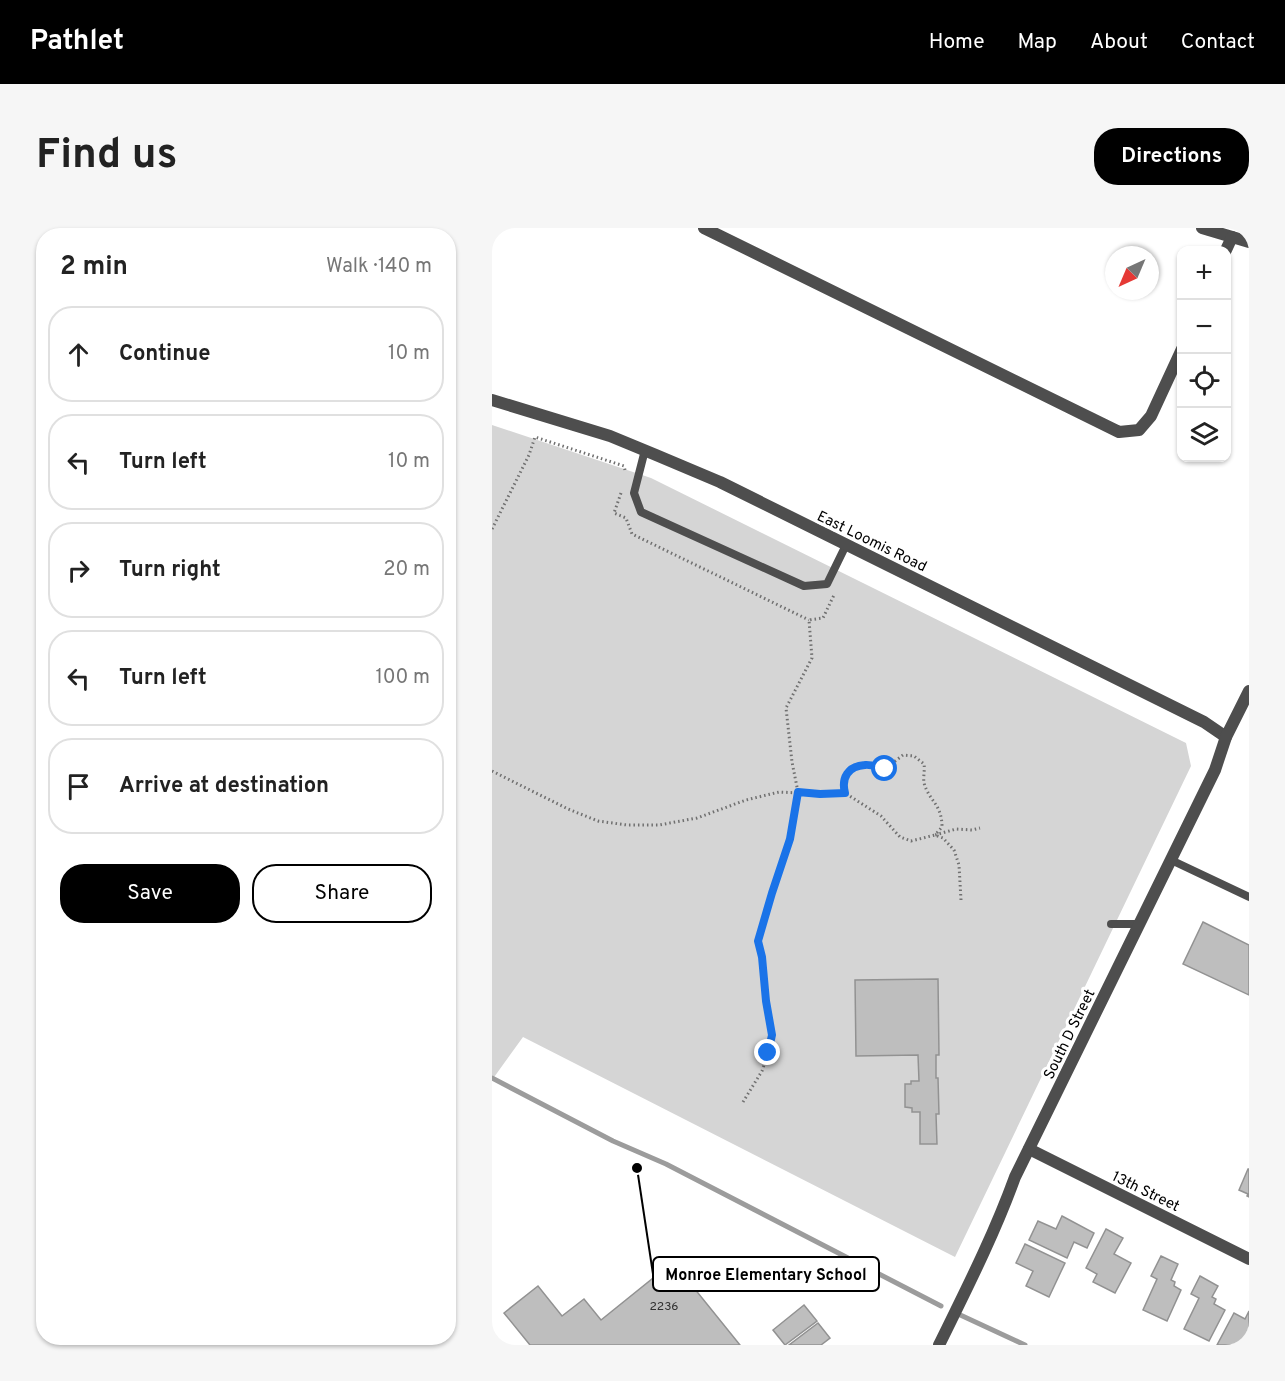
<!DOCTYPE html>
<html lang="en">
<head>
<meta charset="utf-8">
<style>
  :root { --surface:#fff; --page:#f6f6f6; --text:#222; --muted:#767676; --line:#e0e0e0; --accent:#000 }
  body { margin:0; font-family:Overpass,sans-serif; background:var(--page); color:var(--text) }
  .controls { position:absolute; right:18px; top:18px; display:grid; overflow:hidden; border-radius:12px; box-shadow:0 2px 4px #0004 }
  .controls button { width:54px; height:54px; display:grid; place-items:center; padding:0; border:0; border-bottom:2px solid var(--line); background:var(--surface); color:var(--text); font:30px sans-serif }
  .compass { position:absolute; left:613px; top:18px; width:54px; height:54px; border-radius:50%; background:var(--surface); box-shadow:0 2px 4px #0004; rotate:224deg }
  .stop { position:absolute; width:18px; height:18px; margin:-14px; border:4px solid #1a73e8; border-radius:50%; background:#fff }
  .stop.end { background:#1a73e8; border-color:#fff; box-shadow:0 2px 6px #0008 }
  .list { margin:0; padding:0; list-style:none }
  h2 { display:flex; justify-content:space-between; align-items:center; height:78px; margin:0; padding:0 24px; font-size:26px }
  h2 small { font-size:20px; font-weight:400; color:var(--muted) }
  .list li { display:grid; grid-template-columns:39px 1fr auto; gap:18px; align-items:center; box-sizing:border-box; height:96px; margin:0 12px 12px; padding:0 12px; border:2px solid var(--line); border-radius:24px }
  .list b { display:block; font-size:22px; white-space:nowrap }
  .list em { font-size:20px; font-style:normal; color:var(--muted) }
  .actions { display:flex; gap:12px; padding:18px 24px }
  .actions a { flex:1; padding:14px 0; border:2px solid var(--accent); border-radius:24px; text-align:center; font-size:21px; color:var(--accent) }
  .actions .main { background:var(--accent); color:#fff }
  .icon { flex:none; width:33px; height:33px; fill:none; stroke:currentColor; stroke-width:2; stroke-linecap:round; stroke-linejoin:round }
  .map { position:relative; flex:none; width:757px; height:1117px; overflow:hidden; border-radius:24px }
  header { display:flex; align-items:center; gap:36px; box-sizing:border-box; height:84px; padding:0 30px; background:var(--accent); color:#fff }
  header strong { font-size:28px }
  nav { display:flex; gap:33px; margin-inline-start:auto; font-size:21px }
  .intro { display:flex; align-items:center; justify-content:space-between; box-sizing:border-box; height:144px; padding:0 36px }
  h1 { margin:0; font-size:42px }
  .button { padding:15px 27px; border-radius:24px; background:var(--accent); color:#fff; font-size:21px; font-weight:700 }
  main { display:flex; gap:36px; padding:0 36px }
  aside { flex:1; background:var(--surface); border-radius:24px; box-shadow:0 2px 4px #0004 }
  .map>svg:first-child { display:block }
  .green { fill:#d5d5d5 }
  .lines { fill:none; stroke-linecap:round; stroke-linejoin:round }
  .stream { stroke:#9c9c9c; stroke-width:5 }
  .building { fill:#bebebe; stroke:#929292; stroke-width:1.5 }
  .path { stroke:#707070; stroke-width:3; stroke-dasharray:1.5 3; stroke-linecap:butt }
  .service { stroke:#4e4e4e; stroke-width:8 }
  .minor { stroke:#4e4e4e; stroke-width:12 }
  .route { stroke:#1a73e8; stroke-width:8 }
  .labels { text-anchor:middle; stroke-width:6; stroke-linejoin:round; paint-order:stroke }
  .number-label { font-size:12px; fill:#303030 }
  .street-label { font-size:15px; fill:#000; stroke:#fff }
  .leader { fill:none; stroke:#000; stroke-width:2 }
  .callout-dot { fill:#000; stroke:#fff; stroke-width:2 }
  .callout { fill:#fff; stroke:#000; stroke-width:2 }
  .callout-label { font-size:16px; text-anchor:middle; font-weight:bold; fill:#000 }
</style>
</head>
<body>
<header>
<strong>Pathlet</strong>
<nav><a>Home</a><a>Map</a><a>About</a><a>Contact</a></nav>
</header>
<div class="intro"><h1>Find us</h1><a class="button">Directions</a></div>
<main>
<aside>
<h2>2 min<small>Walk · 140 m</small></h2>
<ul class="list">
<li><svg class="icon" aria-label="ahead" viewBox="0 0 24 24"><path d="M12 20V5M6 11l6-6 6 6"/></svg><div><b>Continue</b></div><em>10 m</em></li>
<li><svg class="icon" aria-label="left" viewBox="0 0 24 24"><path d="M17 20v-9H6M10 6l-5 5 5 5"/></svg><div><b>Turn left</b></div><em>10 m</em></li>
<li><svg class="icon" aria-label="right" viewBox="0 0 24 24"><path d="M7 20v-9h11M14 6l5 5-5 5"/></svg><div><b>Turn right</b></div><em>20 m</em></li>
<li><svg class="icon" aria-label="left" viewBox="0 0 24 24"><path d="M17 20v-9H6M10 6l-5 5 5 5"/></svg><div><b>Turn left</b></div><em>100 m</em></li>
<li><svg class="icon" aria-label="arrive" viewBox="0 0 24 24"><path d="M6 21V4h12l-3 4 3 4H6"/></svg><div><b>Arrive at destination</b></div></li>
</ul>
<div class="actions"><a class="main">Save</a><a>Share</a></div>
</aside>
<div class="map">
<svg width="757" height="1117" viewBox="0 0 757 1117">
  <rect width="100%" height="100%" fill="#fff"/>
  <!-- green -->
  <path class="green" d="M0 197 159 250 694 515 699 538 463 1029 31 809 0 852Z"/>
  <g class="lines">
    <!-- stream -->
    <g class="stream">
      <path d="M0 850 121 913 174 936 449 1078"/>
      <path d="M464 1085 533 1117"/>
    </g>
  </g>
  <!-- building -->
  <g class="building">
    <path d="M711 694 757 717V767L691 736Z"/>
    <path d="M446 751 447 827H444V850H446L447 886H444L445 916H428V884H420V880L413 879V856H419V853H427L426 827 364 828 363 752Z"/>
    <path d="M756 941H757V969L755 968 756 966 747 962Z"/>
    <path d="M570 988 602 1005 595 1020 582 1014 575 1030 537 1012 546 993 564 1001Z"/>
    <path d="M614 1001 631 1010 622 1026 639 1035 623 1065 601 1054 605 1046 594 1040Z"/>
    <path d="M533 1016 573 1035 557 1069 534 1058 541 1043 524 1035Z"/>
    <path d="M669 1028 686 1036 679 1052 683 1054 682 1058 689 1062 675 1093 651 1082 665 1051 659 1048Z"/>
    <path d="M181 1034 248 1117H38L12 1085 46 1058 70 1088 92 1071 109 1092Z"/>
    <path d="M708 1048 726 1058 720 1069 724 1071 722 1076 733 1082 717 1113 692 1101 707 1070 699 1066Z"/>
    <path d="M312 1077 325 1093 293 1117 281 1102Z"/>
    <path d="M757 1083V1112L754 1117H725L742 1085 753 1091Z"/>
    <path d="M326 1095 338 1110 329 1117H297Z"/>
  </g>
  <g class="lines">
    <!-- path -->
    <g class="path">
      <path d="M129 265 122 285 134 290 140 306 317 392"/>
      <path d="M0 301 37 227 43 209 132 238 133 242"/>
      <path d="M0 543 76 581 106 593 135 597H167L205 590 254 572 287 564 328 566 353 565"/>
      <path d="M469 672 467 637 462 622 451 610 443 607 419 613 408 609 389 588 353 565C349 550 356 538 373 537 379 536 387 540 393 541L411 527 422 528 432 536C433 542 431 549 432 555 437 573 450 576 450 599L443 607 464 601 480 602 488 600"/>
      <path d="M251 874 270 843 276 825 280 807 270 729 266 713 280 665 298 611 306 564 300 534 294 480 320 430 317 392 331 390 342 367"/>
    </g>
    <!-- service -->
    <g class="service">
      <path d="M153 222 142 265 149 284 312 358 335 356 354 317"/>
      <path d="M679 632 757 669"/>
      <path d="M619 696H647"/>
    </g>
    <!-- minor -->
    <g class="minor">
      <path d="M212 0 627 204 647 202 659 188 690 121"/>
      <path d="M710 0 757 14"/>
      <path d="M734 22 740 9"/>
      <path d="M0 172 118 208 164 227 228 254 712 494 734 509"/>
      <path d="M537 921 757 1031"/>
      <path d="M447 1117C474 1062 502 1007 523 949L723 542 734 509 757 463"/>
    </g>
  </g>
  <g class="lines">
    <!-- route -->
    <path class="route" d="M276 825 280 807 274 773 270 729 266 713 280 665 298 611 306 564 328 566 353 565C349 550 356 538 373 537 379 536 387 540 393 541"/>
  </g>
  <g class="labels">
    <!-- number labels -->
    <g class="number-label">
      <text x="172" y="1082">2236</text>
    </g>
    <!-- street labels -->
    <g class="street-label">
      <text transform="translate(380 313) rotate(26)" y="5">East Loomis Road</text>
      <text transform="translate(577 806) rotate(-64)" y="5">South D Street</text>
      <text transform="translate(654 963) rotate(26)" y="5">13th Street</text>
    </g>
  </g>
  <!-- callouts -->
  <path class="leader" d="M145 940L161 1046"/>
  <circle class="callout-dot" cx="145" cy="940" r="6"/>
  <rect class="callout" x="161" y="1029" width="226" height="34" rx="6"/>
  <g class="callout-label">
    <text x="274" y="1052">Monroe Elementary School</text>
  </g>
</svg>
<div class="controls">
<button>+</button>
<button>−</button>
<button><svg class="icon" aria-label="locate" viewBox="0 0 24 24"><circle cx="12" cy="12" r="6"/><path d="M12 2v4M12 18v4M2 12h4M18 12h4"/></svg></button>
<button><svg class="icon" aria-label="layers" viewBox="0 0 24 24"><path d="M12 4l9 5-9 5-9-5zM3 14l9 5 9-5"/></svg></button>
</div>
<svg class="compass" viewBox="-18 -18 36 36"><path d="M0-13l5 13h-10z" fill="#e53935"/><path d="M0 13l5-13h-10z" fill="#767676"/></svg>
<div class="stop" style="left:393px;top:541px"></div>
<div class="stop end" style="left:276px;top:825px"></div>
</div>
</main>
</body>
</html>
